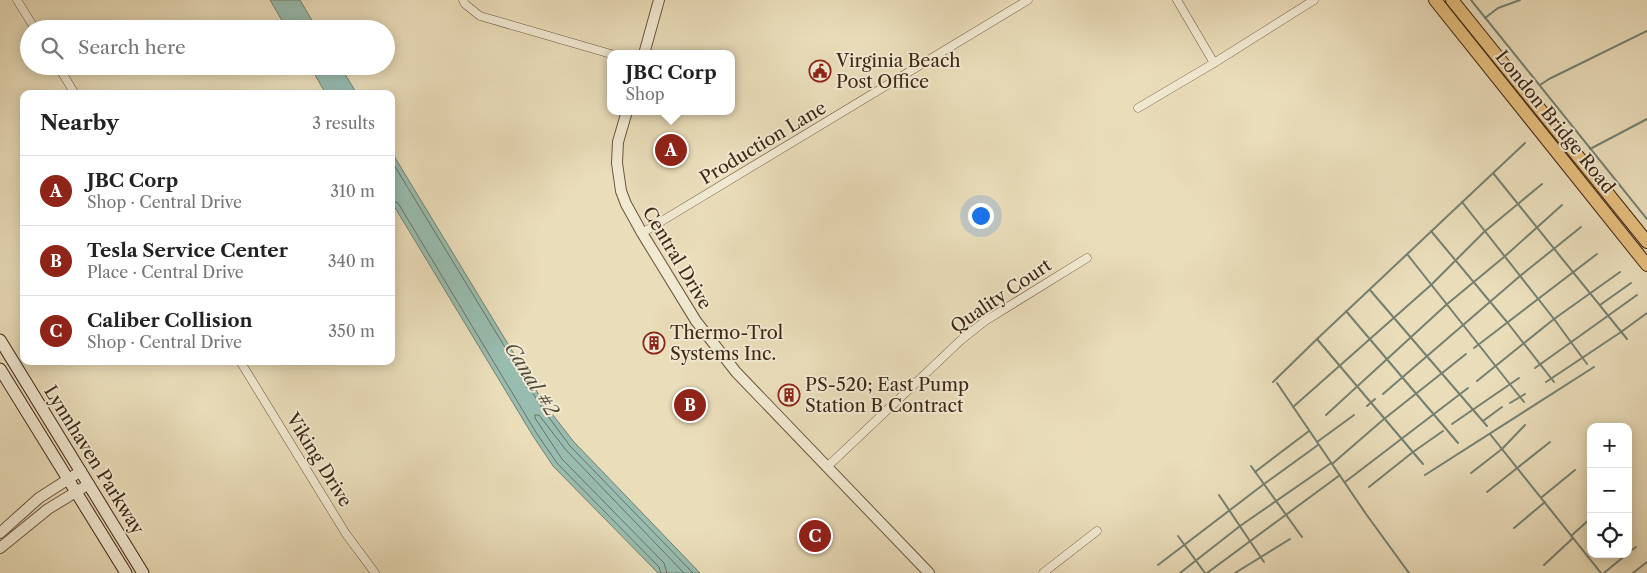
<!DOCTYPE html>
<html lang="en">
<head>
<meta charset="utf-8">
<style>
  :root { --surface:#fff; --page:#f6f6f6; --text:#222; --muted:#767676; --line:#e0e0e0; --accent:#8f2418 }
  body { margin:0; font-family:"Libre Caslon Text",serif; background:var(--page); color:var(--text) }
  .controls { position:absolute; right:15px; bottom:15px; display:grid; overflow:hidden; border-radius:10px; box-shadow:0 2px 12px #0003 }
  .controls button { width:45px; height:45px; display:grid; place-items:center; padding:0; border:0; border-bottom:1px solid var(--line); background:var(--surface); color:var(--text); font:25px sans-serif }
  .you { position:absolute; left:980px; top:215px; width:18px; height:18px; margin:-12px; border:4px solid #fff; border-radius:50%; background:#1a73e8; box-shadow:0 0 0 8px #1a73e833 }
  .badge { display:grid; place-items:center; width:32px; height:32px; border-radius:50%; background:var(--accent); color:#fff; font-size:16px; font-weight:700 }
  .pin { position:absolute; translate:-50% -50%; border:2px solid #fff; box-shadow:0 1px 5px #0006 }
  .popup { position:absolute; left:607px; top:50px; width:128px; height:65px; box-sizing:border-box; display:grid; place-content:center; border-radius:10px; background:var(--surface); filter:drop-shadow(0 1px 4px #0005); font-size:16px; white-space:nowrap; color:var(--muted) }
  .popup b { font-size:19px; color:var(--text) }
  .popup::after { content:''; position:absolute; left:50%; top:100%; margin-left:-10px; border:10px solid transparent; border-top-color:var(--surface) }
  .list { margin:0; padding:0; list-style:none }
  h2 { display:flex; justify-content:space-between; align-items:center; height:65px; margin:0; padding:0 20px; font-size:21px }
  h2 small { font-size:16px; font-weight:400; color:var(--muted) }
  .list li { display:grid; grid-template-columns:32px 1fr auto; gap:15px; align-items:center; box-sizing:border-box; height:70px; padding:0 20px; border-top:1px solid var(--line) }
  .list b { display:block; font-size:19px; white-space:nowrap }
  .list p { margin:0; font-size:16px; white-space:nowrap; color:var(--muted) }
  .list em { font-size:16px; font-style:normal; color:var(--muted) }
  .icon { flex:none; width:28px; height:28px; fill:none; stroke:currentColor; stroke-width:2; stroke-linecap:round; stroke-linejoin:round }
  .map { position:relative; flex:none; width:1647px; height:573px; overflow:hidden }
  .search { position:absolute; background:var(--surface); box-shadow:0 2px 12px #0003; left:20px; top:20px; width:375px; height:55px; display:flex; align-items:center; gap:12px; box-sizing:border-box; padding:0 18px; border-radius:28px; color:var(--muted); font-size:19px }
  .panel { position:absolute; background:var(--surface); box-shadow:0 2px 12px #0003; left:20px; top:90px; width:375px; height:275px; border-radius:10px }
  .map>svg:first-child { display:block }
  .water { fill:#98bcaf; stroke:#748071 }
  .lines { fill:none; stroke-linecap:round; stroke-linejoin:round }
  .shore { stroke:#6c7262; stroke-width:1 }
  .stream { stroke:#748071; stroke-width:2 }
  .minor-casing { stroke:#6a543e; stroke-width:9 }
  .tertiary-casing { stroke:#6a543e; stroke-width:12 }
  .secondary-casing { stroke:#3f2715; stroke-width:13 }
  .primary-casing { stroke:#3f2715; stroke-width:14 }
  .minor { stroke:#f1e9d2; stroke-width:8 }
  .tertiary { stroke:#f1e9d2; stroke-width:10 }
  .secondary { stroke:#f1e9d2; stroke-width:11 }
  .primary { stroke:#e5be7d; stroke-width:12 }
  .labels { text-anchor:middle; stroke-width:4; stroke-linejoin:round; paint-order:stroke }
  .poi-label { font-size:18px; fill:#3f2715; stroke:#f1e9d2; text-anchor:start }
  .street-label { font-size:18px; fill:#3f2715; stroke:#f1e9d2 }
  .water-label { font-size:19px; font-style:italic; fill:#554c3c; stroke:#f1e9d2 }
</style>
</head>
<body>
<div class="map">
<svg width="1647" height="573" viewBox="0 0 1647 573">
  <rect width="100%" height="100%" fill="#eaddba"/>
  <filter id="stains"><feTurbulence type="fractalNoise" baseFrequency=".004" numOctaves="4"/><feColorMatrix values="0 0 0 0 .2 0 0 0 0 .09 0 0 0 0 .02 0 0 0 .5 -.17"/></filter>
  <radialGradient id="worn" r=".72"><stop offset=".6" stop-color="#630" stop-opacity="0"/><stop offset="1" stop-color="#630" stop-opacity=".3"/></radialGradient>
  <!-- water -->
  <g class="water">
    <path d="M270 0H300L317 29H287Z"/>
    <path d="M310 66H340L357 94H326Z"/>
    <path d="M391 151 545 405 574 442 700 573H658L553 466 533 436 391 201Z"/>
  </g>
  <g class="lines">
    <!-- shore -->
    <g class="shore">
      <path d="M391 160 542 408 570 446 693 573"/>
      <path d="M391 200 398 203 537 434 557 463 659 567 661 573"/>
      <path d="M667 573 664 563 562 459 535 418V415H539L566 450 684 573"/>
    </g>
    <!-- stream -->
    <g class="stream">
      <path d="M1471 0 1647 219"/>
      <path d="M1485 18 1498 8 1520 0"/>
      <path d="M1540 85 1549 79 1647 31"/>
      <path d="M1590 149 1647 119"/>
      <path d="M1493 173 1627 339"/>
      <path d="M1462 202 1554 319 1587 364"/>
      <path d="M1431 231 1507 322 1554 382"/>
      <path d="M1407 254 1524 402"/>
      <path d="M1370 290 1487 426"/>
      <path d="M1600 305 1631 283"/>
      <path d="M1346 311 1458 443"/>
      <path d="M1317 339 1525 143"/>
      <path d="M1474 348 1597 254"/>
      <path d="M1535 368 1637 295"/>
      <path d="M1477 381 1554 319 1620 272"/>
      <path d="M1273 382 1317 339 1423 464"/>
      <path d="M1546 382 1621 332 1647 313"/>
      <path d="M1277 383 1366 514 1409 573"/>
      <path d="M1383 394 1520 276 1581 227"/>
      <path d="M1510 403 1525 394"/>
      <path d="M1367 406 1375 399"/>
      <path d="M1293 407 1431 285 1484 232 1542 184"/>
      <path d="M1326 415 1446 305 1504 257 1562 205"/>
      <path d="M1483 421 1502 407"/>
      <path d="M1452 424 1519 378"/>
      <path d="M1490 434 1601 573"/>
      <path d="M1317 442 1354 415"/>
      <path d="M1332 464 1384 419 1466 354"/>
      <path d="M1251 466 1302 537"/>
      <path d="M1255 472 1309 431"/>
      <path d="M1471 473 1502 449 1525 425"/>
      <path d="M1425 475 1594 367"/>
      <path d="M1345 482 1468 388"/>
      <path d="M1369 487 1413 452 1443 431"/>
      <path d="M1487 492 1550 442"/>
      <path d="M1219 495 1264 562"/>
      <path d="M1542 497 1575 470"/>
      <path d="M1514 528 1545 502"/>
      <path d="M1178 536 1205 573"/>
      <path d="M1571 536 1591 518"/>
      <path d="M1628 553 1636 547"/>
      <path d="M1158 565 1264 484 1318 445"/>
      <path d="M1544 565 1573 538"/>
      <path d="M1180 573 1240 526 1331 463"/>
      <path d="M1207 573 1340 475"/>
      <path d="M1235 573 1290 539"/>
      <path d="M1604 573 1627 554"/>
      <path d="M1633 573 1647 562"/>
    </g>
    <!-- minor casing -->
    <g class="minor-casing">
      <g id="minor">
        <path d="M17 0 35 29"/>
        <path d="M463 0 465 4 480 16 611 54"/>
        <path d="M1177 0 1214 63"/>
        <path d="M58 66 75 94"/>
        <path d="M1138 108 1214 63 1314 0"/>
        <path d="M642 233 1028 0"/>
        <path d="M240 361 346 534 375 573"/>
        <path d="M827 467 961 340 985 321 1087 258"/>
        <path d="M1043 573 1097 531"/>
      </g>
    </g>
    <!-- tertiary casing -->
    <g class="tertiary-casing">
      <g id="tertiary">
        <path d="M644 54 659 0"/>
        <path d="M627 111 618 142 617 163 621 191 626 204 642 233 696 321 736 372 929 573"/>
        <path d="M0 533 39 498 81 471"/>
        <path d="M0 548 48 509 89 484"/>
      </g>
    </g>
    <!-- secondary casing -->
    <g class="secondary-casing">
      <g id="secondary">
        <path d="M0 340 143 573"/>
        <path d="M0 369 126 573"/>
      </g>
    </g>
    <!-- primary casing -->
    <g class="primary-casing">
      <g id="primary">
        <path d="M1435 0 1647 265"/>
        <path d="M1452 0 1647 242"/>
      </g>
    </g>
    <!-- minor -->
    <use href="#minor" class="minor"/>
    <!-- tertiary -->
    <use href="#tertiary" class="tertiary"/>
    <!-- secondary -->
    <use href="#secondary" class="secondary"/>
    <!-- primary -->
    <use href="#primary" class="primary"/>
  </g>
  <!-- icons -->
  <defs>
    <g id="civic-ring" transform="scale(1.125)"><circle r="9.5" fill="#f1e9d2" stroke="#8f2418" stroke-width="1.5"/><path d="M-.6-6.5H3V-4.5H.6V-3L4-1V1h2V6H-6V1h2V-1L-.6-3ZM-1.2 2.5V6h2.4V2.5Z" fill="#8f2418"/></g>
    <g id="building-ring" transform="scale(1.125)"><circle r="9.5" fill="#f1e9d2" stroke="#8f2418" stroke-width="1.5"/><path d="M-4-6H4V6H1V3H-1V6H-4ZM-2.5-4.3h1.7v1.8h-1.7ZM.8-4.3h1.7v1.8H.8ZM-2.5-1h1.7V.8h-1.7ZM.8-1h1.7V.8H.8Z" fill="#8f2418"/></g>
  </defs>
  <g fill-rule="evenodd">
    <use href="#civic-ring" x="820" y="71"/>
    <use href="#building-ring" x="654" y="343"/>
    <use href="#building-ring" x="789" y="395"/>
  </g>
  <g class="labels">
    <!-- poi labels -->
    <g class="poi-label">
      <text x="836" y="67">Virginia Beach<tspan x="836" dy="21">Post Office</tspan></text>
      <text x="670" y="339">Thermo-Trol<tspan x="670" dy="21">Systems Inc.</tspan></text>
      <text x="805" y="391">PS-520; East Pump<tspan x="805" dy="21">Station B Contract</tspan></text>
    </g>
    <!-- street labels -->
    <g class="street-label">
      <text transform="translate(1555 122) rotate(51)" y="6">London Bridge Road</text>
      <text transform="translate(763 143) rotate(-31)" y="6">Production Lane</text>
      <text transform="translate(677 258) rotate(59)" y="6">Central Drive</text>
      <text transform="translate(1001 296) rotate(-34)" y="6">Quality Court</text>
      <text transform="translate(94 460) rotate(58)" y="6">Lynnhaven Parkway</text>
      <text transform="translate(319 460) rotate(58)" y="6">Viking Drive</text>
    </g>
    <!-- water labels -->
    <g class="water-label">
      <text transform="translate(532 379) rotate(58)" y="7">Canal #2</text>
    </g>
  </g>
  <rect width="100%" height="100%" filter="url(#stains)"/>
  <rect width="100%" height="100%" fill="url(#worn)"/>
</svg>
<div class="controls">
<button>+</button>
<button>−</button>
<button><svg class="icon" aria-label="locate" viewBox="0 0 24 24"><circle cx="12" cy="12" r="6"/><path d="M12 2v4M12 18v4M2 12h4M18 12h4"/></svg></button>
</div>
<div class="you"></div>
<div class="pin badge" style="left:671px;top:150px">A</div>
<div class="popup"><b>JBC Corp</b>Shop</div>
<div class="pin badge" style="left:690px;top:405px">B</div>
<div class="pin badge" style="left:815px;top:536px">C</div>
<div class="search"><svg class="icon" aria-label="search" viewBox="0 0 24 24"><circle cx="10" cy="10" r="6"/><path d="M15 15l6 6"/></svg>Search here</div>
<section class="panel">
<h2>Nearby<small>3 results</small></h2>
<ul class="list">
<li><span class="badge">A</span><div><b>JBC Corp</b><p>Shop · Central Drive</p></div><em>310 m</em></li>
<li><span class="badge">B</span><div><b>Tesla Service Center</b><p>Place · Central Drive</p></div><em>340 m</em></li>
<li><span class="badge">C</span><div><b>Caliber Collision</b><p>Shop · Central Drive</p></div><em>350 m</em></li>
</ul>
</section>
</div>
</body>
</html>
